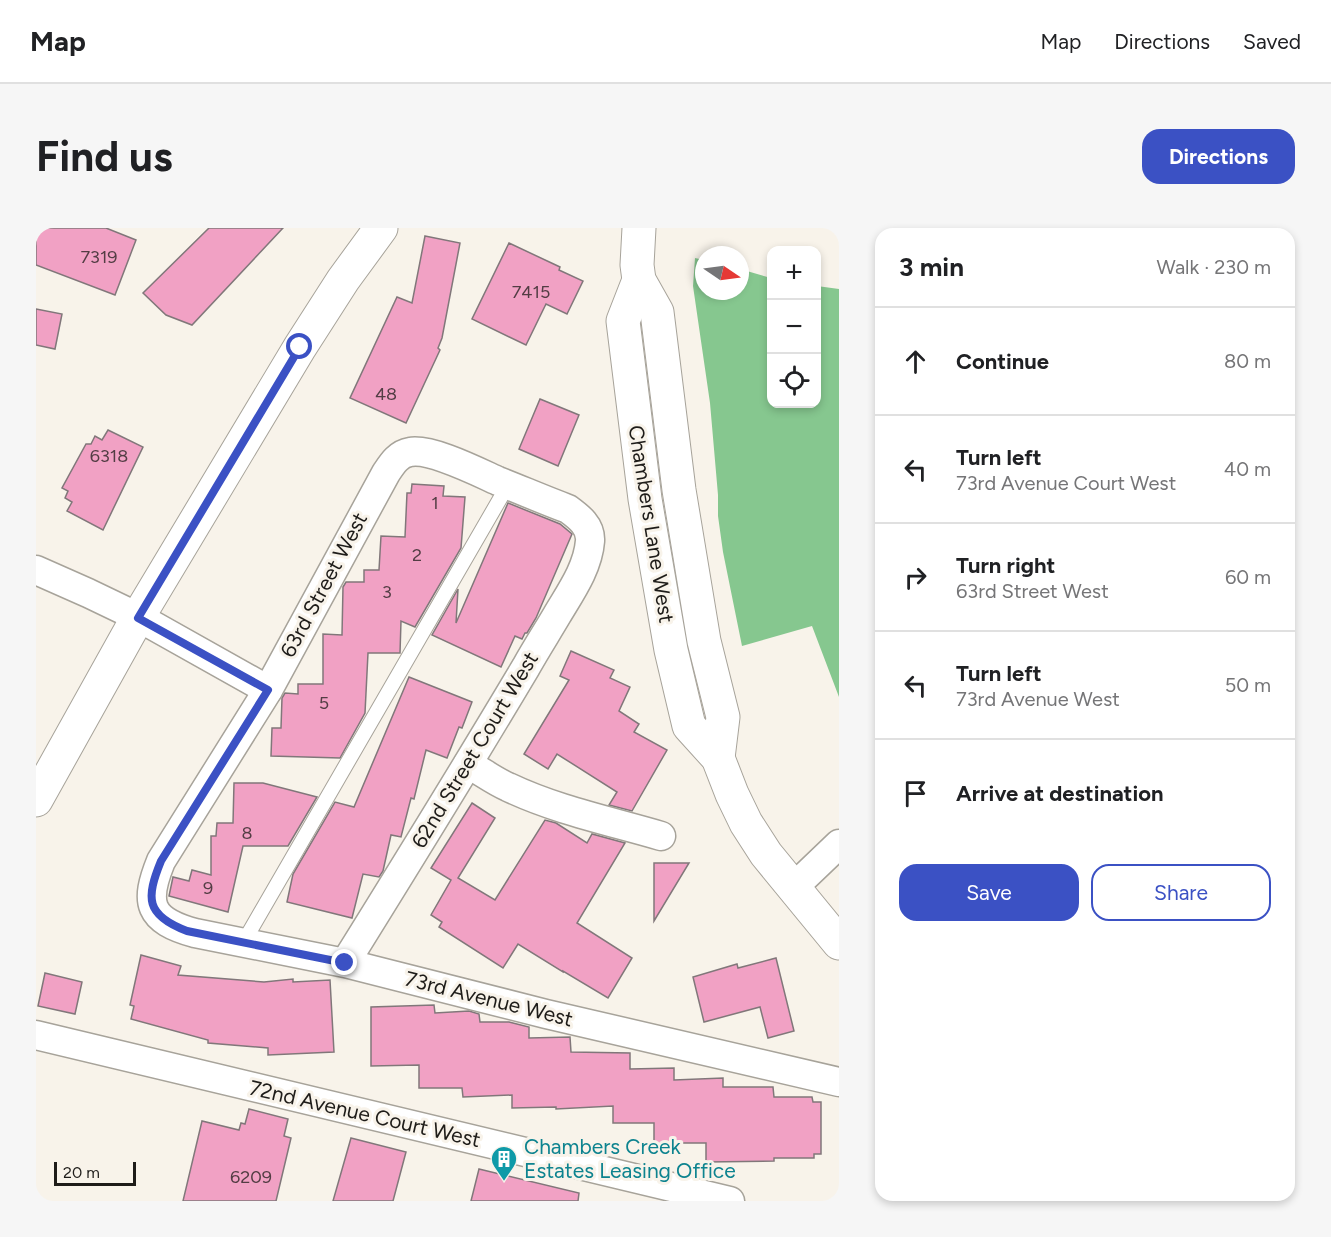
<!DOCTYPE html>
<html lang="en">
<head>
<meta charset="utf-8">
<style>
  :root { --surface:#fff; --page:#f6f6f6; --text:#202124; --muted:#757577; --line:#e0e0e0; --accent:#3b51c4 }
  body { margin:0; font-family:Figtree,sans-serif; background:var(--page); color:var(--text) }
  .controls { position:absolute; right:18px; top:18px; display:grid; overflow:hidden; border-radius:12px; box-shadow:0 3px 9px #0003 }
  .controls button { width:54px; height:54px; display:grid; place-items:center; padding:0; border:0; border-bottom:2px solid var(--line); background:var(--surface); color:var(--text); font:30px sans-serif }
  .compass { position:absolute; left:659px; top:18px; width:54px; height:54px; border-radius:50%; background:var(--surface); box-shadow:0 3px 9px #0003; rotate:103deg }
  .scale { position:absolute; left:18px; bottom:15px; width:82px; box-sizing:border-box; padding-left:6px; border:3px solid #1e1c19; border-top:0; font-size:16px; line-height:21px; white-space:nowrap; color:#1e1c19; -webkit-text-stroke:4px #f8f3ea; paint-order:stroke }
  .stop { position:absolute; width:18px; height:18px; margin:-14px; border:4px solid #3b51c4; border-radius:50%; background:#fff }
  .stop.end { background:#3b51c4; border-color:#fff; box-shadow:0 2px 6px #0008 }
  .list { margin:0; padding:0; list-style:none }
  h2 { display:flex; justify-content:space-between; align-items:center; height:78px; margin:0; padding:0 24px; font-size:26px }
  h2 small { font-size:20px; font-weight:400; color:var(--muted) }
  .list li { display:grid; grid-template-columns:39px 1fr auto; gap:18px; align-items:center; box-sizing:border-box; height:108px; padding:0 24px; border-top:2px solid var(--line) }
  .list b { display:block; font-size:22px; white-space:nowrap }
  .list p { margin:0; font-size:20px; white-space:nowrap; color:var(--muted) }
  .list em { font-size:20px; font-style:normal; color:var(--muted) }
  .actions { display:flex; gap:12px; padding:18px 24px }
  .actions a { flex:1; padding:14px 0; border:2px solid var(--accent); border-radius:18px; text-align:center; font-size:21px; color:var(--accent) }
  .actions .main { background:var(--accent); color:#fff }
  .icon { flex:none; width:33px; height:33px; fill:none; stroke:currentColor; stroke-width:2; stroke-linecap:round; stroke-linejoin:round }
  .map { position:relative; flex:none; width:803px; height:973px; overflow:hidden; border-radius:18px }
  header { display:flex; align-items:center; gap:36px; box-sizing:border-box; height:84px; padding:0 30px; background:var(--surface); border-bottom:2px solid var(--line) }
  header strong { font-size:28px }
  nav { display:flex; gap:33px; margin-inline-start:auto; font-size:21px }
  .intro { display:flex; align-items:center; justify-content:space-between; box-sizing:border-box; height:144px; padding:0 36px }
  h1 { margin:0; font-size:42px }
  .button { padding:15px 27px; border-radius:18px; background:var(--accent); color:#fff; font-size:21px; font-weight:700 }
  main { display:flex; gap:36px; padding:0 36px }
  aside { flex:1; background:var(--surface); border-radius:18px; box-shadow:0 3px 9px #0003 }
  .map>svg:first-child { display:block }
  .forest { fill:#86c78f }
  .building { fill:#f1a1c4; stroke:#81777a; stroke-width:1.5 }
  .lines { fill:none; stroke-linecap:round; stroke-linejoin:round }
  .lane-casing { stroke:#a7a39a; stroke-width:16 }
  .street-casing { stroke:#a7a39a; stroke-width:31 }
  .secondary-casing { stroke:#a7a39a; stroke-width:35 }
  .lane { stroke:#fff; stroke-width:14 }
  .street { stroke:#fff; stroke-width:28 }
  .secondary { stroke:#fff; stroke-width:33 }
  .route { stroke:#3b51c4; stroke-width:8 }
  .labels { text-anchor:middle; stroke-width:6; stroke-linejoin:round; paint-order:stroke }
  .number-label { font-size:18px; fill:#533d44 }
  .street-label { font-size:21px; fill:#1e1c19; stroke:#f8f3ea }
  .culture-label { font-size:21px; fill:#0d838f; stroke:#f8f3ea; text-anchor:start }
</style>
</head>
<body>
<header>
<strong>Map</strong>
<nav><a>Map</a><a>Directions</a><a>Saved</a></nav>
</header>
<div class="intro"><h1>Find us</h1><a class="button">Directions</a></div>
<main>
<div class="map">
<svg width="803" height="973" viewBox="0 0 803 973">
  <rect width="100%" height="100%" fill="#f8f3ea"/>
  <!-- forest -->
  <path class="forest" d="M659 30 668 32V63H704V41L735 50 736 176H780L781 58 803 61V469L776 398 706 418 687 324 682 288V267L674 175 657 58Z"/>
  <!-- building -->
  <g class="building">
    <path d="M0 0H70L100 12 79 67 0 37Z"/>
    <path d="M173 0H247L156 97 130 87 107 65Z"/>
    <path d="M389 8 424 15 406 110 402 120 404 122 370 195 314 170 361 69 376 75Z"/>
    <path d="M473 15 524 39 523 42 547 53 531 86 510 76 490 117 436 91Z"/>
    <path d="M0 81 26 86 19 121 0 117Z"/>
    <path d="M504 171 543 187 522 238 483 221Z"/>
    <path d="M72 202 107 219 67 302 31 283 36 274 29 270 32 263 26 260 50 216H55L59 208 66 212Z"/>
    <path d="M376 256 408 258 407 268 429 269 425 320 379 399 365 393 364 425H332L329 485 304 530 235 528 236 500H245L246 470 249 465 262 466V456H287V406L306 407 307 359 310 354H328V342H343L345 308 369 309 371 265H375Z"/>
    <path d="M472 275 524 296 536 306 500 390 491 405H489L486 411 479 408 465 439 396 407 422 361 420 395Z"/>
    <path d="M535 423 578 442 574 450 594 459 583 483 603 496 598 504 631 522 596 583 573 577 581 564 521 526 512 541 488 526 533 452 524 448Z"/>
    <path d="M373 449 436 474 426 500 423 499 411 530 390 522 378 571 375 570 365 609 355 607 347 643 343 649 327 646 316 690 251 674 257 646 299 574 318 579Z"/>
    <path d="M198 555H227L281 569 252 618H207L192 684 133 668 137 649 153 653 156 642 175 647V608H180L181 595H197Z"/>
    <path d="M436 575 459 590 422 650 459 672 509 592 520 595 551 615 556 606 589 615 541 695 596 730 572 770 527 743V744L482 716 467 740 403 699 406 694 395 687 415 652 395 640Z"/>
    <path d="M618 635H653L618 693Z"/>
    <path d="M105 727 145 738 142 747 228 754 257 751V754L294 752 298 824 232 827V820L172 815V812L95 791 98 778 94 777Z"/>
    <path d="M740 730 758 803 732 810 724 779 668 794 657 749 701 736 702 740Z"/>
    <path d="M9 745 46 754 39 786 2 778Z"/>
    <path d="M398 777 399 785 433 783 443 786 444 794H473L493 799V810L534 809 535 824 594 825V841L638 840V852L687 850V859H737L738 869H776L777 874H785V926H778V930H738V933L670 934V915H618V895H577V878L520 881V879L476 880V867L427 869 426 860H383V837L335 838V779Z"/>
    <path d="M213 881 252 891 248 908 255 910 240 973H147L166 893 203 902 205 895 209 896Z"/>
    <path d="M315 910 370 924 357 973H297Z"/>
    <path d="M443 941 543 965 542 973H435Z"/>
  </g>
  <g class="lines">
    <!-- lane casing -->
    <g class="lane-casing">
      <path id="lane" d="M207 715 472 257"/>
    </g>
    <!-- street casing -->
    <g class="street-casing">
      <g id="street">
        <path d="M0 342 52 365 102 389 232 462"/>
        <path d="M432 536C445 543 458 553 472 559 520 582 574 593 625 608"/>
        <path d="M757 660 803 616"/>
        <path d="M309 735C370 637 431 538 490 439 500 421 511 404 521 387 534 365 552 340 554 313 555 298 543 289 532 281 508 272 485 262 462 253 442 244 395 220 374 224 362 226 356 236 350 245L232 462 125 633C108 675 112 692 159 705L309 735 510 786 803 854"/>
        <path d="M0 807 694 973"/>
      </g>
    </g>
    <!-- secondary casing -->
    <g class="secondary-casing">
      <g id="secondary">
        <path d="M603 0 601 37 603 52 621 84 643 262 668 413 687 489 682 530"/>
        <path d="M603 52 587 93 609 271 635 422 653 498 682 530 696 566 710 595 730 626 803 715"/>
        <path d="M0 572 102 389 264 119 307 52 345 0"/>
      </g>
    </g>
    <!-- lane -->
    <use href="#lane" class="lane"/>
    <!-- street -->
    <use href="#street" class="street"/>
    <!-- secondary -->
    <use href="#secondary" class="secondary"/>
  </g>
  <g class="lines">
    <!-- route -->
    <path class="route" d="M264 119 102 390 232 462 125 633C110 670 109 687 151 703L309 735"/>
  </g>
  <!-- icons -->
  <defs>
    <g id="building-pin" transform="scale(1.35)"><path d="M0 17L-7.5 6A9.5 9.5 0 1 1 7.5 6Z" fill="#0f9aa8" stroke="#f8f3ea"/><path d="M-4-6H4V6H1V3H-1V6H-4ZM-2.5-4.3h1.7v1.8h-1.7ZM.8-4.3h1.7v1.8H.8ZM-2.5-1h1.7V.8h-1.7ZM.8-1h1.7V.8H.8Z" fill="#fff"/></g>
  </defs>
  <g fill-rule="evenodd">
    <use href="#building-pin" x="468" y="931"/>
  </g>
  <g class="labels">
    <!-- number labels -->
    <g class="number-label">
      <text x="63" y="35">7319</text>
      <text x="495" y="70">7415</text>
      <text x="350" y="172">48</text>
      <text x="73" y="234">6318</text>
      <text x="399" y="281">1</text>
      <text x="381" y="333">2</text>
      <text x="351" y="370">3</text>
      <text x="288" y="481">5</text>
      <text x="211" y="611">8</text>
      <text x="172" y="666">9</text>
      <text x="215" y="955">6209</text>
    </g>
    <!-- street labels -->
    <g class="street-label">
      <text transform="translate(615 296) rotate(81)" y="7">Chambers Lane West</text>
      <text transform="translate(288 357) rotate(-62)" y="7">63rd Street West</text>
      <text transform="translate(439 522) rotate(-59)" y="7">62nd Street Court West</text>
      <text transform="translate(453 771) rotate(14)" y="7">73rd Avenue West</text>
      <text transform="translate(329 886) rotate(13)" y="7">72nd Avenue Court West</text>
    </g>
    <!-- culture labels -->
    <g class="culture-label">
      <text x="488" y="926">Chambers Creek<tspan x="488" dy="24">Estates Leasing Office</tspan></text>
    </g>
  </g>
</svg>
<div class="controls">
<button>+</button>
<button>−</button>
<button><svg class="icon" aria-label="locate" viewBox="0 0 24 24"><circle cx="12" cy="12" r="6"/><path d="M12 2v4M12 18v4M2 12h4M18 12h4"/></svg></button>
</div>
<svg class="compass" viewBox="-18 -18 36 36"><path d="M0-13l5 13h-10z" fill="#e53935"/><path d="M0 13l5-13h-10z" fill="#757577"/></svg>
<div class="scale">20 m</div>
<div class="stop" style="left:264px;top:119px"></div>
<div class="stop end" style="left:309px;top:735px"></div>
</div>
<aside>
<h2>3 min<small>Walk · 230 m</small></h2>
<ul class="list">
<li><svg class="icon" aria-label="ahead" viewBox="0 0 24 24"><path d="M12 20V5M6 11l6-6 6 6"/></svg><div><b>Continue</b></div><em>80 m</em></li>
<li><svg class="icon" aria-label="left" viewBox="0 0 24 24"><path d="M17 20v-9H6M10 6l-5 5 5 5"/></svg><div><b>Turn left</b><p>73rd Avenue Court West</p></div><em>40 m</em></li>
<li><svg class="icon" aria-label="right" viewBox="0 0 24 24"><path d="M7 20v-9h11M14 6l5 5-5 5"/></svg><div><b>Turn right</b><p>63rd Street West</p></div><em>60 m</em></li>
<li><svg class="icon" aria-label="left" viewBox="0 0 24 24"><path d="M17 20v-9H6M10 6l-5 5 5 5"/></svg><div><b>Turn left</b><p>73rd Avenue West</p></div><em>50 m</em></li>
<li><svg class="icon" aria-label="arrive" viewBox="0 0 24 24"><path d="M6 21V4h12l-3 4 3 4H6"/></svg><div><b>Arrive at destination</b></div></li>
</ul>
<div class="actions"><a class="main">Save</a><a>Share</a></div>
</aside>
</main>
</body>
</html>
